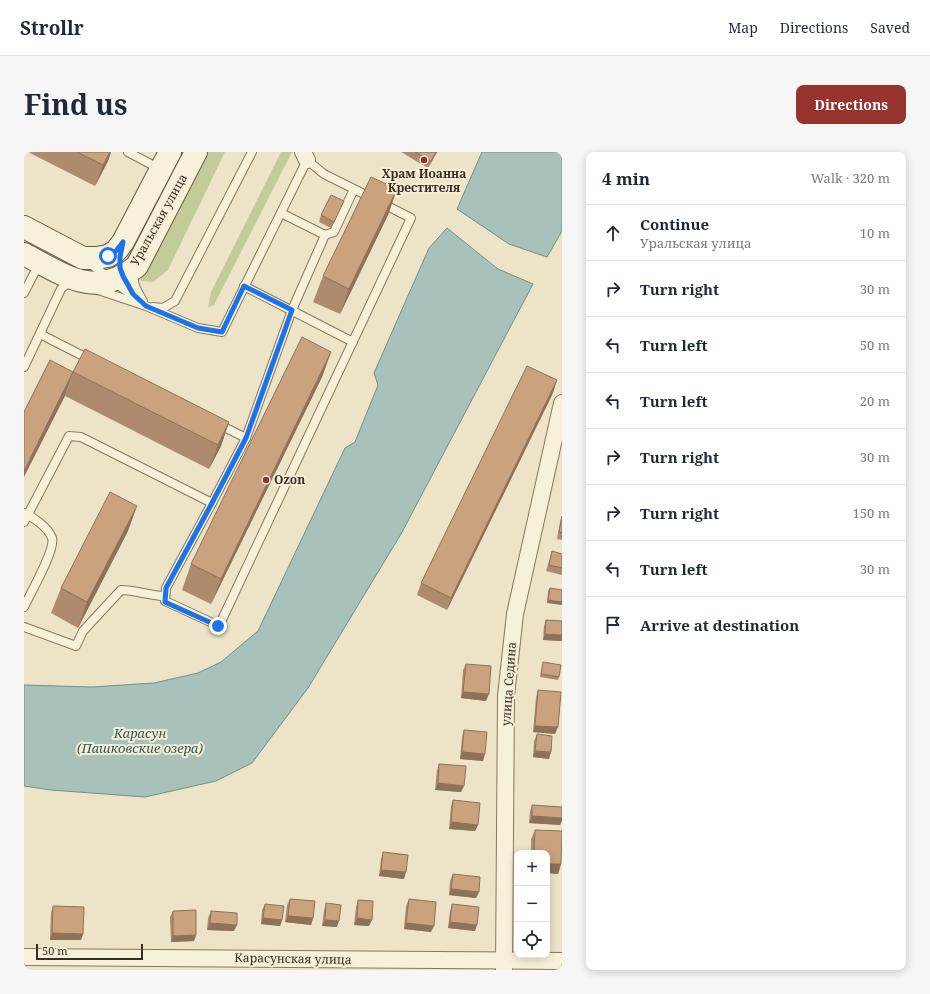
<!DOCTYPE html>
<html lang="en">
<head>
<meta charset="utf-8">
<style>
  :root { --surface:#fff; --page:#f6f6f7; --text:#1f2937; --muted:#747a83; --line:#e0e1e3; --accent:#96332f }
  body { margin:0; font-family:"Noto Serif",serif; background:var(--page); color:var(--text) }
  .controls { position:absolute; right:12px; bottom:12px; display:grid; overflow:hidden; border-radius:8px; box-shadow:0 2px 10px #0003 }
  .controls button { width:36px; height:36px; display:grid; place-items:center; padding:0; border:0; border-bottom:1px solid var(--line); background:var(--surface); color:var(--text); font:20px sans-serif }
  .scale { position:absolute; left:12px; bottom:10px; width:107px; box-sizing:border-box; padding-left:4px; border:2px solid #392e20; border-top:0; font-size:11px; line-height:14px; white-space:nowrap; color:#392e20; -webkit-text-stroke:3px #f5eed6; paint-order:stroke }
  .stop { position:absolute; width:12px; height:12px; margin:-9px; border:3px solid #1a73e8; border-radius:50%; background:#fff }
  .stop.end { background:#1a73e8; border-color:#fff; box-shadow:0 1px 4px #0008 }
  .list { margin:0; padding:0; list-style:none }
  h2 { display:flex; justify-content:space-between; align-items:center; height:52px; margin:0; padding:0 16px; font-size:17px }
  h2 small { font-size:13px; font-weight:400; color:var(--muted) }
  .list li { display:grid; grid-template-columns:26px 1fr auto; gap:12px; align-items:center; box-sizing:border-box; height:56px; padding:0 16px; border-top:1px solid var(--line) }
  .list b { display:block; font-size:15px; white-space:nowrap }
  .list p { margin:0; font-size:13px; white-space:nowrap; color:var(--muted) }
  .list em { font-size:13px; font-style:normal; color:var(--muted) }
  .icon { flex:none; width:22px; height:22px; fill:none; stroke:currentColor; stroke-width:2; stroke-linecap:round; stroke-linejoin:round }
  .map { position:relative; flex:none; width:538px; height:818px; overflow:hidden; border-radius:8px }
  header { display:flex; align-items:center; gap:24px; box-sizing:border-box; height:56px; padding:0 20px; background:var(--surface); border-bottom:1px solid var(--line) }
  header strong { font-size:19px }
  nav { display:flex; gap:22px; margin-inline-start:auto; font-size:14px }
  .intro { display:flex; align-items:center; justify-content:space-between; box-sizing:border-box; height:96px; padding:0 24px }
  h1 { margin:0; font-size:28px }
  .button { padding:10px 18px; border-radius:8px; background:var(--accent); color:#fff; font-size:14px; font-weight:700 }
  main { display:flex; gap:24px; padding:0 24px }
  aside { flex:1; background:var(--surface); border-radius:8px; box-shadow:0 2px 10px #0003 }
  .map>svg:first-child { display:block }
  .green { fill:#c3cb9b }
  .water { fill:#a8c1bb; stroke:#6f9089 }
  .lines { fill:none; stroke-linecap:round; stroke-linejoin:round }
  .lane-casing { stroke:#88765d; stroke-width:10 }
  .street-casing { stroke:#88765d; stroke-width:18 }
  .secondary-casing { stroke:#6a5740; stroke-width:24 }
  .lane { stroke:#f8f1da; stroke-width:8 }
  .street { stroke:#f8f1da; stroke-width:16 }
  .secondary { stroke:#f8f1da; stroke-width:22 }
  .wall { fill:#ae8b6c }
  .shaded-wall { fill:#8d7158 }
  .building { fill:#caa27e; stroke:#8d7158 }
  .route { stroke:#1a73e8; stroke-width:5 }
  .poi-dot { fill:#96332f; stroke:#f5eed6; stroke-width:1.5 }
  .labels { text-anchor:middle; stroke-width:4; stroke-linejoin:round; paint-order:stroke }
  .poi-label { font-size:12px; font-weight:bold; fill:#392e20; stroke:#f5eed6 }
  .street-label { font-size:12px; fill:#392e20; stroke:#f5eed6 }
  .water-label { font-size:13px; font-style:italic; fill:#305858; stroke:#f5eed6 }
</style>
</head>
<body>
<header>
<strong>Strollr</strong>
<nav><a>Map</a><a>Directions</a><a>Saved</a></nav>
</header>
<div class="intro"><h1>Find us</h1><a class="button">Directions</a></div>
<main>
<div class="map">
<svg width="538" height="818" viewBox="0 0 538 818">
  <rect width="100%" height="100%" fill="#ede4c7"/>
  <!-- green -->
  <g class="green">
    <path d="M153 0H162L106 106 102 105 101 100Z"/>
    <path d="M181 0H201L144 118 129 130 116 129Z"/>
    <path d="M257 0H268L190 153 184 156 187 140Z"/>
    <path d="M0 86 40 107 45 111V114L0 95Z"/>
  </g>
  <!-- water -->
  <g class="water">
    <path d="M458 0H538V79L523 105 485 92 433 57Z"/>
    <path d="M423 76 474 117 509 132 377 382 284 536 228 611 192 629 121 645 27 638 0 634V533L68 535 130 531 174 521 197 510 234 479 321 296 331 290 354 233 350 221 405 96Z"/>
  </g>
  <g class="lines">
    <!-- lane casing -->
    <g class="lane-casing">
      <g id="lane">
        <path d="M104 0 136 17"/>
        <path d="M257 61 301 83"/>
        <path d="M64 110 117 150"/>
        <path d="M111 119C107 130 113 139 119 149"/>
        <path d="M220 134 329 190"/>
        <path d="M71 137 122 154 174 176 198 180 283 8 300 22 330 37 310 80 301 83 268 158 222 286 188 351 142 436 141 449 195 474 387 66 330 37"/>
        <path d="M0 141 15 112"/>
        <path d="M129 155 139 156 151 149 228 0"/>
        <path d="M16 182 67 208"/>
        <path d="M0 215 37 137 47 128"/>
        <path d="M194 272 222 286"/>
        <path d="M0 361C9 365 24 375 28 386 32 397 6 442 0 455"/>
        <path d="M0 370 45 284 57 285 188 351"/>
        <path d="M0 475 52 494 59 479 97 438C112 438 126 444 141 444"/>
      </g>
    </g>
    <!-- street casing -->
    <g class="street-casing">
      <g id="street">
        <path d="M279 0 283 8"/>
        <path d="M0 805 538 809"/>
        <path d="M480 818 482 544 491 462 538 251"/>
      </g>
    </g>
    <!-- secondary casing -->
    <g class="secondary-casing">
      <g id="secondary">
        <path d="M0 75 59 106H72L84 104 92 99 99 90 146 0"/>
        <path d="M0 102C40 123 72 148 113 114L172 0"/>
      </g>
    </g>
    <!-- lane -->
    <use href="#lane" class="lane"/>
    <!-- street -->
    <use href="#street" class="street"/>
    <!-- secondary -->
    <use href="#secondary" class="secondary"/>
  </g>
  <!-- wall -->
  <g class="wall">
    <path d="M4 0H87L84 9 71 34Z"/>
    <path d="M377 0H413L404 16Z"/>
    <path d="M373 37 364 63 316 162 289 150 299 124Z"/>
    <path d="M317 55 307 76 295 70 297 63Z"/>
    <path d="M307 200 298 225 187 452 158 438 167 412Z"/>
    <path d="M49 220 205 270 197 294 185 317 41 244Z"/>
    <path d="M529 241 423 458 393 443 397 431Z"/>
    <path d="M538 364V388L533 387 536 370Z"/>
    <path d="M104 379 54 476 27 461 37 436Z"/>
    <path d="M528 399 538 402V423L522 419Z"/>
    <path d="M526 436 538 438 523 451 524 439Z"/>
    <path d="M522 468 538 469V489L519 488 520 474Z"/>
    <path d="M519 510 535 525 534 528 516 525Z"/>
    <path d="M442 512 462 549 437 546 439 518Z"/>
    <path d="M514 538 531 582 509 580 512 545Z"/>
    <path d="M440 578 459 609 436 607 438 585Z"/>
    <path d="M513 582 525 607 509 605 510 589Z"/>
    <path d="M415 612 437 640 411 638 413 618Z"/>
    <path d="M429 648 454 673 451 679 425 677 427 654Z"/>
    <path d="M508 653 536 673 505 671 506 659Z"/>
    <path d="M511 678 537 712 534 722 523 721V701H507V687Z"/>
    <path d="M359 700 380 727 355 724 357 707Z"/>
    <path d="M429 722 455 740 452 746 425 743 426 729Z"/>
    <path d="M266 747 289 766 287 773 261 770 263 753Z"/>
    <path d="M385 747 407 780 380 777 382 754Z"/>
    <path d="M334 748 345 774 330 773 332 755Z"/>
    <path d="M302 751 313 775 298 774 300 758Z"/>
    <path d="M241 752 258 768 256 774 237 772 238 758Z"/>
    <path d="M428 752 451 779 424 776 426 759Z"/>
    <path d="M29 754 59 782 57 788H26L27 761Z"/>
    <path d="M149 759 172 783 170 789 147 790 146 765Z"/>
    <path d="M187 759 210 779 183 778 184 766Z"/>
  </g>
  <!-- shaded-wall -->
  <g class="shaded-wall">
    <path d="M86 0H87L84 9 71 34 79 13Z"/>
    <path d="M412 0H413L404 16 407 9Z"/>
    <path d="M373 37 364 63 316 162 325 137Z"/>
    <path d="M307 200 298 225 187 452 197 427Z"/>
    <path d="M49 220 41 244 0 325V319Z"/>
    <path d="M533 228 529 241 423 458 427 446Z"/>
    <path d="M205 270 197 294 185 317 194 293Z"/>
    <path d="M113 354 104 379 54 476 63 450Z"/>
    <path d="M524 448 538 450V453L523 451Z"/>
    <path d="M521 482 538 483V489L519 488Z"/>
    <path d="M439 540 465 542 462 549 437 546Z"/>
    <path d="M511 574 534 575 531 582 509 580Z"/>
    <path d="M511 599 527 600 525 607 509 605Z"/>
    <path d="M438 600 461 602 459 609 436 607Z"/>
    <path d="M414 631 440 634 437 640 411 638Z"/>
    <path d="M508 664 538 666V669L536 673 505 671Z"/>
    <path d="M427 670 454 673 451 679 425 677Z"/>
    <path d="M523 712H537L534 722 523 721Z"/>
    <path d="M357 718 382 720 380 727 355 724Z"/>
    <path d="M427 737 455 740 452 746 425 743Z"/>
    <path d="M264 764 289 766 287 773 261 770Z"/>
    <path d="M239 766 258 768 256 774 237 772Z"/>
    <path d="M333 766 348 768 345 774 330 773Z"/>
    <path d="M301 768 315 769 313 775 298 774Z"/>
    <path d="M426 770 453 773 451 779 424 776Z"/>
    <path d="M186 771 213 773 210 779 183 778Z"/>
    <path d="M382 771 410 774 407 780 380 777Z"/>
    <path d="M28 781 59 782 57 788H26Z"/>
    <path d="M172 783 170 789 147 790 149 784Z"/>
  </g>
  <!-- building -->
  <g class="building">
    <path d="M53 0H86L79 13Z"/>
    <path d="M391 0H412L407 9Z"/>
    <path d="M347 25 373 37 325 137 299 124Z"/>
    <path d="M307 43 320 49 310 70 297 63Z"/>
    <path d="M278 185 307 200 197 427 167 412Z"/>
    <path d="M61 197 205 270 194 293 49 220Z"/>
    <path d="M26 208 49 220 0 319V260Z"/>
    <path d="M503 214 533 228 427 446 397 431Z"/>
    <path d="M86 340 113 354 63 450 37 436Z"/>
    <path d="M538 364V381L535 380Z"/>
    <path d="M528 399 538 402V416L525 413Z"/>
    <path d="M526 436 538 438V450L524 448Z"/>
    <path d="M522 468 538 469V483L521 482Z"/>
    <path d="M519 510 537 513 535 525 517 522Z"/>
    <path d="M442 512 467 514 465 542 439 540Z"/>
    <path d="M514 538 537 540 534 575 511 574Z"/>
    <path d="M440 578 463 580 461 602 438 600Z"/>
    <path d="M513 582 528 584 527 600 511 599Z"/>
    <path d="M415 612 442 614 440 634 414 631Z"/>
    <path d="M429 648 456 651 454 673 427 670Z"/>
    <path d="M508 653 538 655V666L508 664Z"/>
    <path d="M511 678 538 679 537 712H523V701H510Z"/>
    <path d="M359 700 384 703 382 720 357 718Z"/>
    <path d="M429 722 456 725 455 740 427 737Z"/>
    <path d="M266 747 291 749 289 766 264 764Z"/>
    <path d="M385 747 412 750 410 774 382 771Z"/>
    <path d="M334 748 349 749 348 768 333 766Z"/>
    <path d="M302 751 317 753 315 769 301 768Z"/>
    <path d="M241 752 260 754 258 768 239 766Z"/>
    <path d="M428 752 455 755 453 773 426 770Z"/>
    <rect x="523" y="753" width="1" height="16"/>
    <path d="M29 754 60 755 59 782 28 781Z"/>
    <path d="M172 758V783L149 784V759Z"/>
    <path d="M187 759 213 761V773L186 771Z"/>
  </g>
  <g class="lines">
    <!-- route -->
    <path class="route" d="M84 104 92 99 99 90 96 105V116L99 124 109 142 122 154 174 176 198 180 220 134 268 158 222 286 188 351 142 436 141 450 194 474"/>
  </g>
  <!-- markers -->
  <g class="poi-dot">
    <circle cx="400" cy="8" r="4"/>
    <circle cx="242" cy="328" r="4"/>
  </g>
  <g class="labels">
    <!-- poi labels -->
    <g class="poi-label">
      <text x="400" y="26">Храм Иоанна<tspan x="400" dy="14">Крестителя</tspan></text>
      <text x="250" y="332" text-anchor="start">Ozon</text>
    </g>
    <!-- street labels -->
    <g class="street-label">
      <text transform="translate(135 68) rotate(-61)" y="4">Уральская улица</text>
      <text transform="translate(485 532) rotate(-86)" y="4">улица Седина</text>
      <text transform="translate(269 807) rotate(1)" y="4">Карасунская улица</text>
    </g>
    <!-- water labels -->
    <g class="water-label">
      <text x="116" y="586">Карасун<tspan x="116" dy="15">(Пашковские озера)</tspan></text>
    </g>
  </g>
</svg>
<div class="controls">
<button>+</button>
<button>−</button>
<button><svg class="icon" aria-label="locate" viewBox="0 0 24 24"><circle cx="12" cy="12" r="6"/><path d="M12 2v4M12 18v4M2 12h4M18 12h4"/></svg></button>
</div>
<div class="scale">50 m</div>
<div class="stop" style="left:84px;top:104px"></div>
<div class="stop end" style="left:194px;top:474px"></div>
</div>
<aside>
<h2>4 min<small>Walk · 320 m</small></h2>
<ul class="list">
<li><svg class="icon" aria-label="ahead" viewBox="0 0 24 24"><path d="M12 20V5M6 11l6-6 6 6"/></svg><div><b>Continue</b><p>Уральская улица</p></div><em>10 m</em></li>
<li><svg class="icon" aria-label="right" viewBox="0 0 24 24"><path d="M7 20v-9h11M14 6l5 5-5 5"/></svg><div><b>Turn right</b></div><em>30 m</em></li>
<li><svg class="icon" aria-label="left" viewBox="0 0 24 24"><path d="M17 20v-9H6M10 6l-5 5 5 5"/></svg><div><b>Turn left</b></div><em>50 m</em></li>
<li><svg class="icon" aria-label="left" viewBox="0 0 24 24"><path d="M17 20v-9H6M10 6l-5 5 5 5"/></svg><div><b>Turn left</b></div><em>20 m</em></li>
<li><svg class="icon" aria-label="right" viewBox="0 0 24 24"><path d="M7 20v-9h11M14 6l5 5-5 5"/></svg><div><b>Turn right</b></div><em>30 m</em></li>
<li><svg class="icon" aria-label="right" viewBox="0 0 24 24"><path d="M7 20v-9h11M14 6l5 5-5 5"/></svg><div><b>Turn right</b></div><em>150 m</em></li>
<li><svg class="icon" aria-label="left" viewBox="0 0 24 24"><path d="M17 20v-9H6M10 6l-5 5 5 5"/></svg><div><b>Turn left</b></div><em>30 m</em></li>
<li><svg class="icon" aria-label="arrive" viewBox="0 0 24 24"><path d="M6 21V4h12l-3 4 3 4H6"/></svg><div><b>Arrive at destination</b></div></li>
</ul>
</aside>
</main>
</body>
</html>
